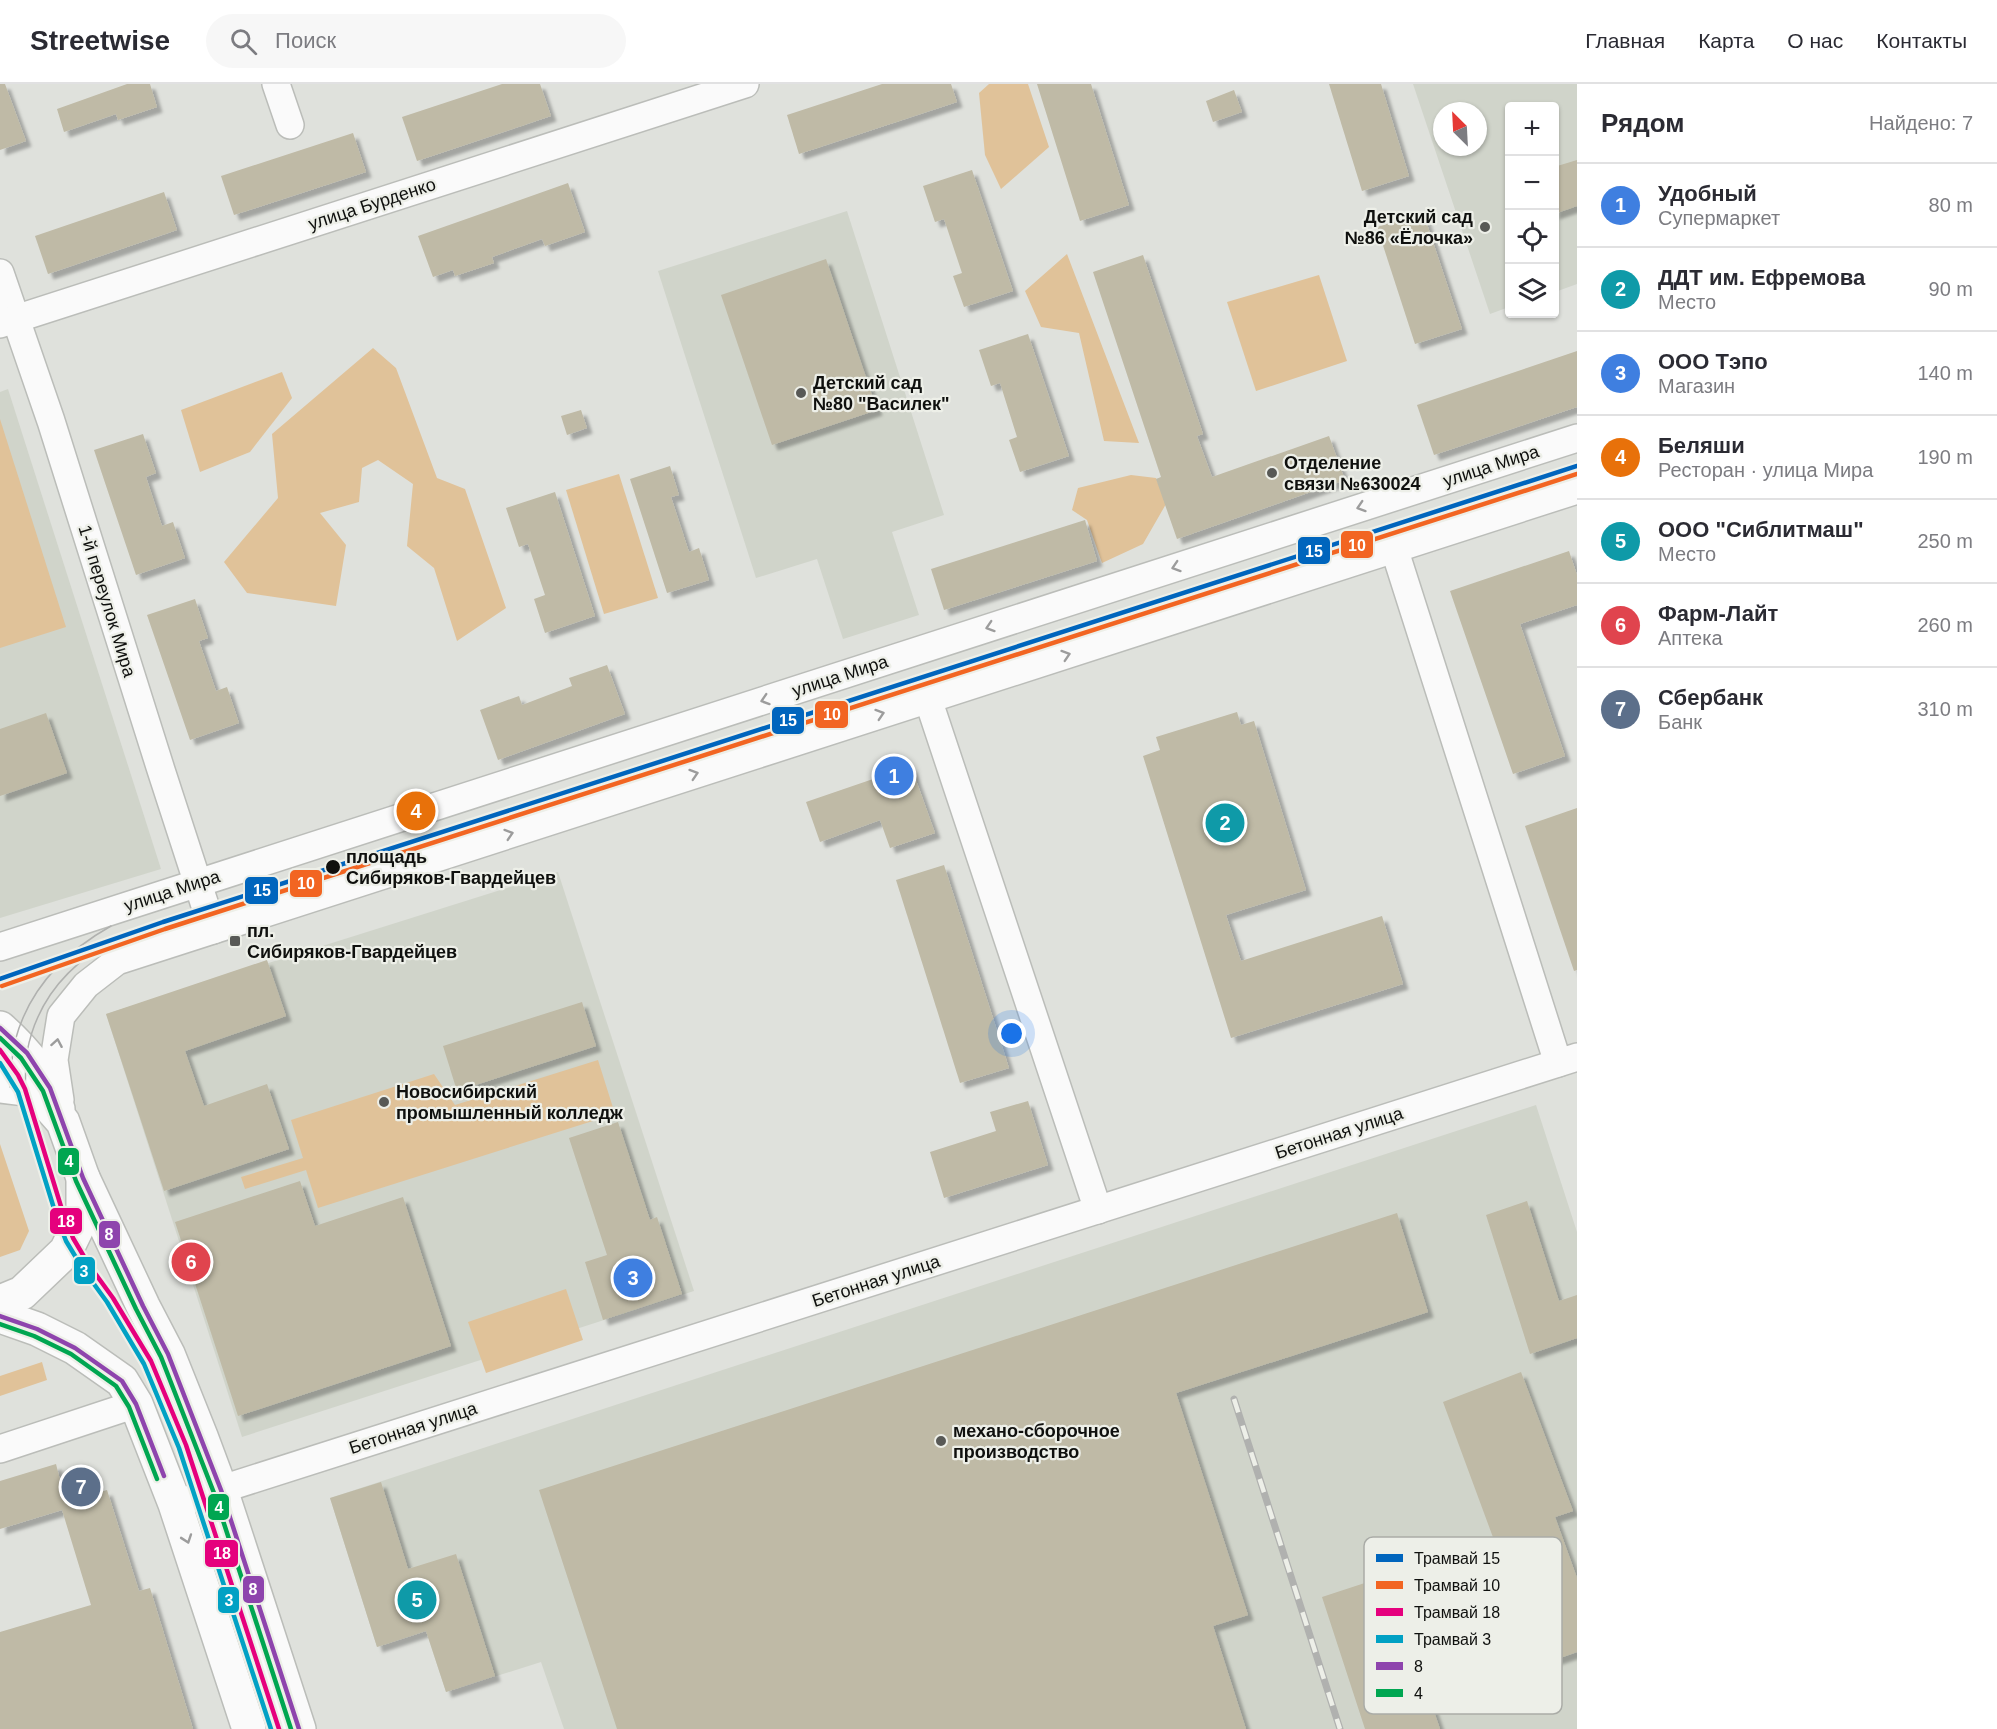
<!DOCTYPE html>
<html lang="ru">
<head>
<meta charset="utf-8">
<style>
  :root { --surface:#fff; --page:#f7f7f7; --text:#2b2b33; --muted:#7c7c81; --line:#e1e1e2; --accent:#d93025 }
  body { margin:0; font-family:Arial,sans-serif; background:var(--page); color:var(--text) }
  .controls { position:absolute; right:18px; top:18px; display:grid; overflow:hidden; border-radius:6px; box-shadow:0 2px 4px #0004 }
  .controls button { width:54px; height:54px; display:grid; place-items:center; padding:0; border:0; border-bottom:2px solid var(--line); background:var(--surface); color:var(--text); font:30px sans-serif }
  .compass { position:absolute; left:1433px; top:18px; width:54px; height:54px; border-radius:50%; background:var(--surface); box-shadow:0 2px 4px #0004; rotate:336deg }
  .you { position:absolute; left:1012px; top:950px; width:21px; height:21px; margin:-15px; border:4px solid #fff; border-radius:50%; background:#1a73e8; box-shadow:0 0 0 9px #1a73e833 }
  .badge { display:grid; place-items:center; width:39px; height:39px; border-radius:50%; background:var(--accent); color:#fff; font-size:20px; font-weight:700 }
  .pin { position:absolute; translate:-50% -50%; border:3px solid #fff; box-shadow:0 2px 6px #0006 }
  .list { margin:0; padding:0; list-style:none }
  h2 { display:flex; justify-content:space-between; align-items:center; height:78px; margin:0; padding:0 24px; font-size:26px }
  h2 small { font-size:20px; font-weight:400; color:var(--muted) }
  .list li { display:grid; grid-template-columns:39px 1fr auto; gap:18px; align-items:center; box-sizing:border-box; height:84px; padding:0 24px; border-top:2px solid var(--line) }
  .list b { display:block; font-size:22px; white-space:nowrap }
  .list p { margin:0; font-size:20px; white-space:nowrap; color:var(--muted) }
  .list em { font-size:20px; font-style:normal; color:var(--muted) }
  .icon { flex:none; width:33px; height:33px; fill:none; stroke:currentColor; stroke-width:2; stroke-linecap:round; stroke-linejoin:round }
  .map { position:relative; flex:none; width:1577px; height:1645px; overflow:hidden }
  header { display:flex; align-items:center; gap:36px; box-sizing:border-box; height:84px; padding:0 30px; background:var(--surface); border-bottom:2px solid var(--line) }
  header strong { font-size:28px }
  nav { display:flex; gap:33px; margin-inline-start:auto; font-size:21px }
  .search { width:420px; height:54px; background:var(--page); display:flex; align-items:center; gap:15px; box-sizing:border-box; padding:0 21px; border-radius:33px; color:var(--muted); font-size:22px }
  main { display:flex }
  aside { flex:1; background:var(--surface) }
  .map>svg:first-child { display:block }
  .built { fill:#d0d4ca; fill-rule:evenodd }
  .green { fill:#e0c299 }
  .building { fill:#bfbaa6; filter:url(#shadow) }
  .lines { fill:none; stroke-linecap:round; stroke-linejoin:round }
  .minor-casing { stroke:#bbbdb9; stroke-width:30 }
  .major-casing { stroke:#bbbdb9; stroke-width:36 }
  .minor { stroke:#fafafa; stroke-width:27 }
  .major { stroke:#fafafa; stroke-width:33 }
  .tram { stroke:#b0b1af; stroke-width:1.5 }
  .rail-casing { stroke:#b0b1af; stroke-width:7 }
  .rail { stroke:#edefe8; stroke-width:4.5; stroke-dasharray:14; stroke-linecap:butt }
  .bus-1-casing { stroke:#edefe8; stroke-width:9 }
  .bus-2-casing { stroke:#edefe8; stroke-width:9 }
  .bus-1 { stroke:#8e44ad; stroke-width:4.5 }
  .bus-2 { stroke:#00a651; stroke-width:4.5 }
  .tram-1-casing { stroke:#edefe8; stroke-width:9 }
  .tram-2-casing { stroke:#edefe8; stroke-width:9 }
  .tram-3-casing { stroke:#edefe8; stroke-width:9 }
  .tram-4-casing { stroke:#edefe8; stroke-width:9 }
  .tram-1 { stroke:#0065bd; stroke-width:4.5 }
  .tram-2 { stroke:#f26522; stroke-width:4.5 }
  .tram-3 { stroke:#e5007d; stroke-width:4.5 }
  .tram-4 { stroke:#01a1c4; stroke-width:4.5 }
  .oneway { stroke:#9c9c9c }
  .poi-dot { fill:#585956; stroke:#edefe8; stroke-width:2 }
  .stop-dot { fill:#0f100e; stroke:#edefe8; stroke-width:2 }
  .labels { text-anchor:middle; stroke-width:4.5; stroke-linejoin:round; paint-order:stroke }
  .street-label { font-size:18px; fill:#0f100e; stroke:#edefe8 }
  .poi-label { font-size:18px; font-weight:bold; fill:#0f100e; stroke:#edefe8; text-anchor:start }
  .stop-label { font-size:18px; font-weight:bold; fill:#0f100e; stroke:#edefe8; text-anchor:start }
  .key { fill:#edefe8; stroke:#aaaca7; stroke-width:1.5 }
  .key-label { font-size:16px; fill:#0f100e }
  .line-badge { stroke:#edefe8; stroke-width:2 }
  .badge-label { font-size:16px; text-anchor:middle; font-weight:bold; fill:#fff }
</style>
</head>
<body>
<header>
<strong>Streetwise</strong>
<div class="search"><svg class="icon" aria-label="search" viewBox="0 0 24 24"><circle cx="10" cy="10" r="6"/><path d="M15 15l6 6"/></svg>Поиск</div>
<nav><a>Главная</a><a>Карта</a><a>О нас</a><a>Контакты</a></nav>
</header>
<main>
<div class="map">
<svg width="1577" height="1645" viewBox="0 0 1577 1645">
  <defs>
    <filter id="shadow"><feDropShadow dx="5.5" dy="5.5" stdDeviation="1.5" flood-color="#0004"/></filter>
  </defs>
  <rect width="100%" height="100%" fill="#dfe1dc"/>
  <!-- built -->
  <g class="built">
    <path d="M1413 0H1577V200L1555 208 1554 22H1510L1509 223 1490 230ZM1442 27H1478V63H1442Z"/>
    <path d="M847 127 944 431 892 448 919 531 843 555 817 475 756 494 658 187Z"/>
    <path d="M8 305 161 785 0 834V308Z"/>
    <path d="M558 788 694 1207 242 1353 106 930Z"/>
    <path d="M1536 1021 1577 1148V1645H564L541 1578 446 1608 426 1547 377 1563 330 1414Z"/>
  </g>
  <!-- green -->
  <g class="green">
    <path d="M989 0H1028L1049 63 1001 105 985 71 979 9Z"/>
    <path d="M1067 170 1139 359 1104 357 1079 249 1041 243 1025 207Z"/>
    <path d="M1319 191 1347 277 1256 307 1227 218Z"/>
    <path d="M373 264 396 284 437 394 465 405 506 524 457 557 434 484 407 462 413 400 378 376 362 384 359 418 320 429 346 461 336 522 247 509 224 478 278 414 272 350Z"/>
    <path d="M282 288 292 314 250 368 200 388 181 326Z"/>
    <path d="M0 335 66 543 0 564Z"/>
    <path d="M619 390 658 514 604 530 566 406Z"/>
    <path d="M1131 391 1156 394 1166 420 1143 460 1102 479 1087 436 1072 426 1078 404Z"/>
    <path d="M598 976 615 1030 318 1124 306 1086 245 1105 241 1093 303 1074 291 1036 434 990 455 1021Z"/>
    <path d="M0 1060 29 1147 20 1166 0 1173Z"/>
    <path d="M566 1205 583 1256 486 1289 468 1238Z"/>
    <path d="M42 1278 47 1296 0 1312V1292Z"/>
  </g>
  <!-- building -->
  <g class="building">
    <path d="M0 0H5L26 57 0 66Z"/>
    <path d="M127 0H150L157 23 118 36 116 30 64 48 57 25Z"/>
    <path d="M502 0H540L551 32 417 77 402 33Z"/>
    <path d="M882 0H951L957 18 799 70 787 31Z"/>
    <path d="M1037 0H1091L1129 121 1080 137Z"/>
    <path d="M1329 0H1381L1409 92 1362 107Z"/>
    <path d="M1234 6 1242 28 1213 38 1206 17Z"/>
    <path d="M353 49 366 88 234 131 221 92Z"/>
    <path d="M1577 76V122L1554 130V83Z"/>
    <path d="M972 86 1013 207 964 223 953 192 962 189 944 135 935 138 923 102Z"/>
    <path d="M568 99 585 148 545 162 542 155 492 173 494 179 455 192 453 186 433 193 418 152Z"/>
    <path d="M164 108 177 146 48 190 35 152Z"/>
    <path d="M1423 128 1462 245 1415 260 1377 143Z"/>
    <path d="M1143 171 1203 350 1197 352 1212 393 1329 352 1345 396 1177 455 1156 395 1161 393 1093 188Z"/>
    <path d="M826 175 877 326 772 361 721 211Z"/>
    <path d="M1028 250 1069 372 1020 388 1009 356 1017 353 1000 299 991 302 979 266Z"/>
    <path d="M1577 267V323L1434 371 1417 321Z"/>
    <path d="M581 326 587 344 567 351 561 332Z"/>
    <path d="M143 350 156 389 146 393 162 442 173 438 185 474 136 491 94 366Z"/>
    <path d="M670 382 679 411 671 413 689 468 699 464 709 496 667 509 630 395Z"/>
    <path d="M555 408 595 532 545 549 534 515 545 511 528 460 519 463 506 424Z"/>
    <path d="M1085 436 1097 477 944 526 931 485Z"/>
    <path d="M1569 467 1577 491V521L1520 540 1565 672 1513 690 1450 507Z"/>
    <path d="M195 515 208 554 199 557 216 607 227 603 239 639 190 656 147 531Z"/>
    <path d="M607 581 625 630 498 676 480 626 519 612 522 621 572 602 569 594Z"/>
    <path d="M1237 628 1241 641 1254 637 1306 806 1226 831 1241 877 1382 832 1403 900 1231 954 1143 672 1160 666 1156 653Z"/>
    <path d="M46 629 67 689 0 712V645Z"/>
    <path d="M911 682 935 749 890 764 880 736 820 758 806 718Z"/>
    <path d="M1577 724V886L1574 887 1525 742Z"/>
    <path d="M944 781 1009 984 960 999 896 796Z"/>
    <path d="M267 876 286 932 185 967 204 1022 267 1000 289 1065 164 1107 106 930Z"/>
    <path d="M582 918 596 962 457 1007 443 962Z"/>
    <path d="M1028 1017 1048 1081 944 1114 930 1068 996 1047 990 1028Z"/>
    <path d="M618 1038 650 1136 657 1133 682 1210 603 1236 585 1178 607 1171 569 1054Z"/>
    <path d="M300 1097 315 1142 403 1113 451 1262 238 1332 175 1138Z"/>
    <path d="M1527 1117 1559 1217 1577 1211V1254L1530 1270 1486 1131Z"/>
    <path d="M1397 1129 1428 1228 1176 1309 1248 1531 1213 1542 1246 1645H617L539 1406Z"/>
    <path d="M1521 1288 1573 1427 1555 1433 1577 1494V1568L1543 1580 1497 1455 1494 1456 1443 1318Z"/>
    <path d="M56 1380 60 1396 71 1392 85 1400 89 1411 107 1406 139 1507 150 1504 193 1645H0V1548L91 1521 62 1426 0 1445V1397Z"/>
    <path d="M381 1398 408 1485 456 1470 495 1592 446 1608 426 1547 377 1563 330 1414Z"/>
    <path d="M1380 1494 1390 1524 1421 1514 1442 1577 1419 1584 1440 1645H1365L1322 1513Z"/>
  </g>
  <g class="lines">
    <!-- minor casing -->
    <g class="minor-casing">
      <g id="minor">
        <path d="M276 0 290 41"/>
        <path d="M0 189 51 337 161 686 213 846"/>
        <path d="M0 240 745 0"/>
        <path d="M1394 464 1558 979"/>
        <path d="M928 615 1098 1126"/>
        <path d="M0 863 1577 354"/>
        <path d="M60 1016 54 976 61 932 86 901 117 877 1577 406"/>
        <path d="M0 1365 136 1320"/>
        <path d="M175 1420 1577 973"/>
      </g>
    </g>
    <!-- major casing -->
    <g class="major-casing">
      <g id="major">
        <path d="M0 944C28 969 44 990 58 1025"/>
        <path d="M0 1002 25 1005 41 1013 63 1038 83 1094V1132L66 1167 22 1209 0 1218"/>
        <path d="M83 1094 143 1222 168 1270 202 1355 221 1406 299 1645"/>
        <path d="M0 1232 37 1245 75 1264 122 1297 136 1320 175 1420 249 1645"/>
      </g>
    </g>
    <!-- minor -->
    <use href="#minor" class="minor"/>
    <!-- major -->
    <use href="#major" class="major"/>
    <!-- tram -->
    <g class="tram">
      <path d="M10 1003C12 988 11 971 15 957 29 904 65 868 111 842"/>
      <path d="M25 1005C26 993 25 980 27 968 37 915 71 878 117 854"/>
    </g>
    <!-- rail casing -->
    <g class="rail-casing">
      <path id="rail" d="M1234 1315 1340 1645"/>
    </g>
    <!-- rail -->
    <use href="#rail" class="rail"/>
    <!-- bus-1 casing -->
    <g class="bus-1-casing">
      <g id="bus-1">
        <path d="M0 944 27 969 50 1004 83 1094 143 1222 168 1270 221 1406 299 1645"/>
        <path d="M0 1232 37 1245 75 1264 122 1297 136 1320 164 1392"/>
      </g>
    </g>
    <!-- bus-2 casing -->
    <g class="bus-2-casing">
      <g id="bus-2">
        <path d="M0 954 21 974 43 1007 76 1097 136 1225 161 1273 214 1409 291 1645"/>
        <path d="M0 1240 34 1252 71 1270 116 1302 129 1323 157 1395"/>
      </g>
    </g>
    <!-- bus-1 -->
    <use href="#bus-1" class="bus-1"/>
    <!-- bus-2 -->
    <use href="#bus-2" class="bus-2"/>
    <!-- tram-1 casing -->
    <g class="tram-1-casing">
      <path id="tram-1" d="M0 895 163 838 1577 382"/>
    </g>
    <!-- tram-2 casing -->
    <g class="tram-2-casing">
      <path id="tram-2" d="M2 902 165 845 1577 390"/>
    </g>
    <!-- tram-3 casing -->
    <g class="tram-3-casing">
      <path id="tram-3" d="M0 966 18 991 25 1005 63 1129 73 1154 89 1181 113 1214 151 1277 186 1361 279 1645"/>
    </g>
    <!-- tram-4 casing -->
    <g class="tram-4-casing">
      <path id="tram-4" d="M0 979 18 1008 56 1131 66 1157 83 1185 107 1218 144 1280 179 1364 271 1645"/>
    </g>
    <!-- tram-1 -->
    <use href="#tram-1" class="tram-1"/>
    <!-- tram-2 -->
    <use href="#tram-2" class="tram-2"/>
    <!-- tram-3 -->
    <use href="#tram-3" class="tram-3"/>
    <!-- tram-4 -->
    <use href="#tram-4" class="tram-4"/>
  </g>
  <!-- one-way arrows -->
  <defs><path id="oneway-chevron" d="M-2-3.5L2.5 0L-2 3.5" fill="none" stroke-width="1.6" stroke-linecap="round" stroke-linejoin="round" transform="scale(1.5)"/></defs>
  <g class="oneway">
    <use href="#oneway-chevron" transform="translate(1361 423) rotate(162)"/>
    <use href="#oneway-chevron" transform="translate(1176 483) rotate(162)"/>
    <use href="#oneway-chevron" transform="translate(990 543) rotate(162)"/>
    <use href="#oneway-chevron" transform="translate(1066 571) rotate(-18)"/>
    <use href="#oneway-chevron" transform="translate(765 616) rotate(162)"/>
    <use href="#oneway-chevron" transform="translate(880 630) rotate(-18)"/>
    <use href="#oneway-chevron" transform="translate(694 690) rotate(-18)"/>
    <use href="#oneway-chevron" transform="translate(509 750) rotate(-18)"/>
    <use href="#oneway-chevron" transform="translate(57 959) rotate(-80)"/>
    <use href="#oneway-chevron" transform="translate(187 1455) rotate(71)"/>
  </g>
  <!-- markers -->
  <g class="poi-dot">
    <circle cx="1485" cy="143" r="6"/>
    <circle cx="801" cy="309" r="6"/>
    <circle cx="1272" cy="389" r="6"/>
    <rect x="229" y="851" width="12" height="12" rx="3"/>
    <circle cx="384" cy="1018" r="6"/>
    <circle cx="941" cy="1357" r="6"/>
  </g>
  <circle class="stop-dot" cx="333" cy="783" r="8"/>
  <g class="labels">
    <!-- street labels -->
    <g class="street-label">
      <text transform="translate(372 120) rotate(-18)" y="6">улица Бурденко</text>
      <text transform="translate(1491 382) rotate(-18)" y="6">улица Мира</text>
      <text transform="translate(107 517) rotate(73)" y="6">1-й переулок Мира</text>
      <text transform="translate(840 592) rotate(-18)" y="6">улица Мира</text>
      <text transform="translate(172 807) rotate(-18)" y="6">улица Мира</text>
      <text transform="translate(1339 1049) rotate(-18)" y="6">Бетонная улица</text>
      <text transform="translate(876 1197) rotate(-18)" y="6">Бетонная улица</text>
      <text transform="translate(413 1344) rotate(-18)" y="6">Бетонная улица</text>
    </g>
    <!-- poi labels -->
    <g class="poi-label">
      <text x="1473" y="139" text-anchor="end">Детский сад<tspan x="1473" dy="21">№86 «Ёлочка»</tspan></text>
      <text x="813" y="305">Детский сад<tspan x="813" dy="21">№80 "Василек"</tspan></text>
      <text x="1284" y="385">Отделение<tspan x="1284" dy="21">связи №630024</tspan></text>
      <text x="247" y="853">пл.<tspan x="247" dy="21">Сибиряков-Гвардейцев</tspan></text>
      <text x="396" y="1014">Новосибирский<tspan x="396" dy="21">промышленный колледж</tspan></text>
      <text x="953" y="1353">механо-сборочное<tspan x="953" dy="21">производство</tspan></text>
    </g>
    <!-- stop labels -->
    <g class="stop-label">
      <text x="346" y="779">площадь<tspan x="346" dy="21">Сибиряков-Гвардейцев</tspan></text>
    </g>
  </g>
  <!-- legend -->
  <rect x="1364" y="1453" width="198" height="177" rx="9" class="key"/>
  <rect x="1376" y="1470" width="27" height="8" fill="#0065bd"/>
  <rect x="1376" y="1497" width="27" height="8" fill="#f26522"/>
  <rect x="1376" y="1524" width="27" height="8" fill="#e5007d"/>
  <rect x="1376" y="1551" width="27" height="8" fill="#01a1c4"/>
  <rect x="1376" y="1578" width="27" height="8" fill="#8e44ad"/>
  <rect x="1376" y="1605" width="27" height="8" fill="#00a651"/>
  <g class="key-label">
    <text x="1414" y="1480">Трамвай 15</text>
    <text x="1414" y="1507">Трамвай 10</text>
    <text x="1414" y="1534">Трамвай 18</text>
    <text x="1414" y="1561">Трамвай 3</text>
    <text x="1414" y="1588">8</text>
    <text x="1414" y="1615">4</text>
  </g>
  <g class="line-badge">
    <rect x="1340" y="446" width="34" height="29" rx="6" fill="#f26522"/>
    <rect x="1297" y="452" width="34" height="29" rx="6" fill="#0065bd"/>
    <rect x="814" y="616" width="35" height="29" rx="6" fill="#f26522"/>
    <rect x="771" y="622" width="34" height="29" rx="6" fill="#0065bd"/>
    <rect x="289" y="785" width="34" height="29" rx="6" fill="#f26522"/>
    <rect x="244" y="792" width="35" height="29" rx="6" fill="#0065bd"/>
    <rect x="57" y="1063" width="23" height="29" rx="6" fill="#00a651"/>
    <rect x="49" y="1123" width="34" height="28" rx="6" fill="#e5007d"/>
    <rect x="98" y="1136" width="23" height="29" rx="6" fill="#8e44ad"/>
    <rect x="73" y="1172" width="23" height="29" rx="6" fill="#01a1c4"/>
    <rect x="207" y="1409" width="23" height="28" rx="6" fill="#00a651"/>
    <rect x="204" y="1455" width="35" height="29" rx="6" fill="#e5007d"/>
    <rect x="242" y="1491" width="23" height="29" rx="6" fill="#8e44ad"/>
    <rect x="217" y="1502" width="23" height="28" rx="6" fill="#01a1c4"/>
  </g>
  <g class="badge-label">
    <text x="1357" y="467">10</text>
    <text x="1314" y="473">15</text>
    <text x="832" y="636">10</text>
    <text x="788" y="642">15</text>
    <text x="306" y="805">10</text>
    <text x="262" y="812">15</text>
    <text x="69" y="1083">4</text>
    <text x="66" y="1143">18</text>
    <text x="109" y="1156">8</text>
    <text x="84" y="1193">3</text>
    <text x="219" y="1429">4</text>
    <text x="222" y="1475">18</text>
    <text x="253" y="1511">8</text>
    <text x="229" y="1522">3</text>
  </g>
</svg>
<div class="controls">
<button>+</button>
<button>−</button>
<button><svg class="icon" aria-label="locate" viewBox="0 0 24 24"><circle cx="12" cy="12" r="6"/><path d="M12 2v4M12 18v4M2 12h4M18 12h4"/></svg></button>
<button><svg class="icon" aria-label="layers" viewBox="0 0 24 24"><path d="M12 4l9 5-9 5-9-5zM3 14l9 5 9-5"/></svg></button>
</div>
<svg class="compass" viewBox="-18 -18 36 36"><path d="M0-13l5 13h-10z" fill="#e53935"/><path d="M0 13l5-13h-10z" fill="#7c7c81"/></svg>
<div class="you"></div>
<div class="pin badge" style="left:894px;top:692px;background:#3f7fe0">1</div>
<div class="pin badge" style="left:1225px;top:739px;background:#0f9aa8">2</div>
<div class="pin badge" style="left:633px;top:1194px;background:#3f7fe0">3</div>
<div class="pin badge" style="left:416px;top:727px;background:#e8710a">4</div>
<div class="pin badge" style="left:417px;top:1516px;background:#0f9aa8">5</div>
<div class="pin badge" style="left:191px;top:1178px;background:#e0444e">6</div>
<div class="pin badge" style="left:81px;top:1403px;background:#5c6f8a">7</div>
</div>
<aside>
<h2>Рядом<small>Найдено: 7</small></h2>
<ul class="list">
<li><span class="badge" style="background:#3f7fe0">1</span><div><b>Удобный</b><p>Супермаркет</p></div><em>80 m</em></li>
<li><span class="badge" style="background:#0f9aa8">2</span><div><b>ДДТ им. Ефремова</b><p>Место</p></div><em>90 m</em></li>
<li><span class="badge" style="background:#3f7fe0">3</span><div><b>ООО Тэпо</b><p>Магазин</p></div><em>140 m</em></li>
<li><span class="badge" style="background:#e8710a">4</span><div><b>Беляши</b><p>Ресторан · улица Мира</p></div><em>190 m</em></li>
<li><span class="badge" style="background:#0f9aa8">5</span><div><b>ООО &quot;Сиблитмаш&quot;</b><p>Место</p></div><em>250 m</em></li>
<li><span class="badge" style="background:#e0444e">6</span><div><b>Фарм-Лайт</b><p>Аптека</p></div><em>260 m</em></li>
<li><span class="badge" style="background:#5c6f8a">7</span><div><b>Сбербанк</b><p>Банк</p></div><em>310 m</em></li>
</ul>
</aside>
</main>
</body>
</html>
